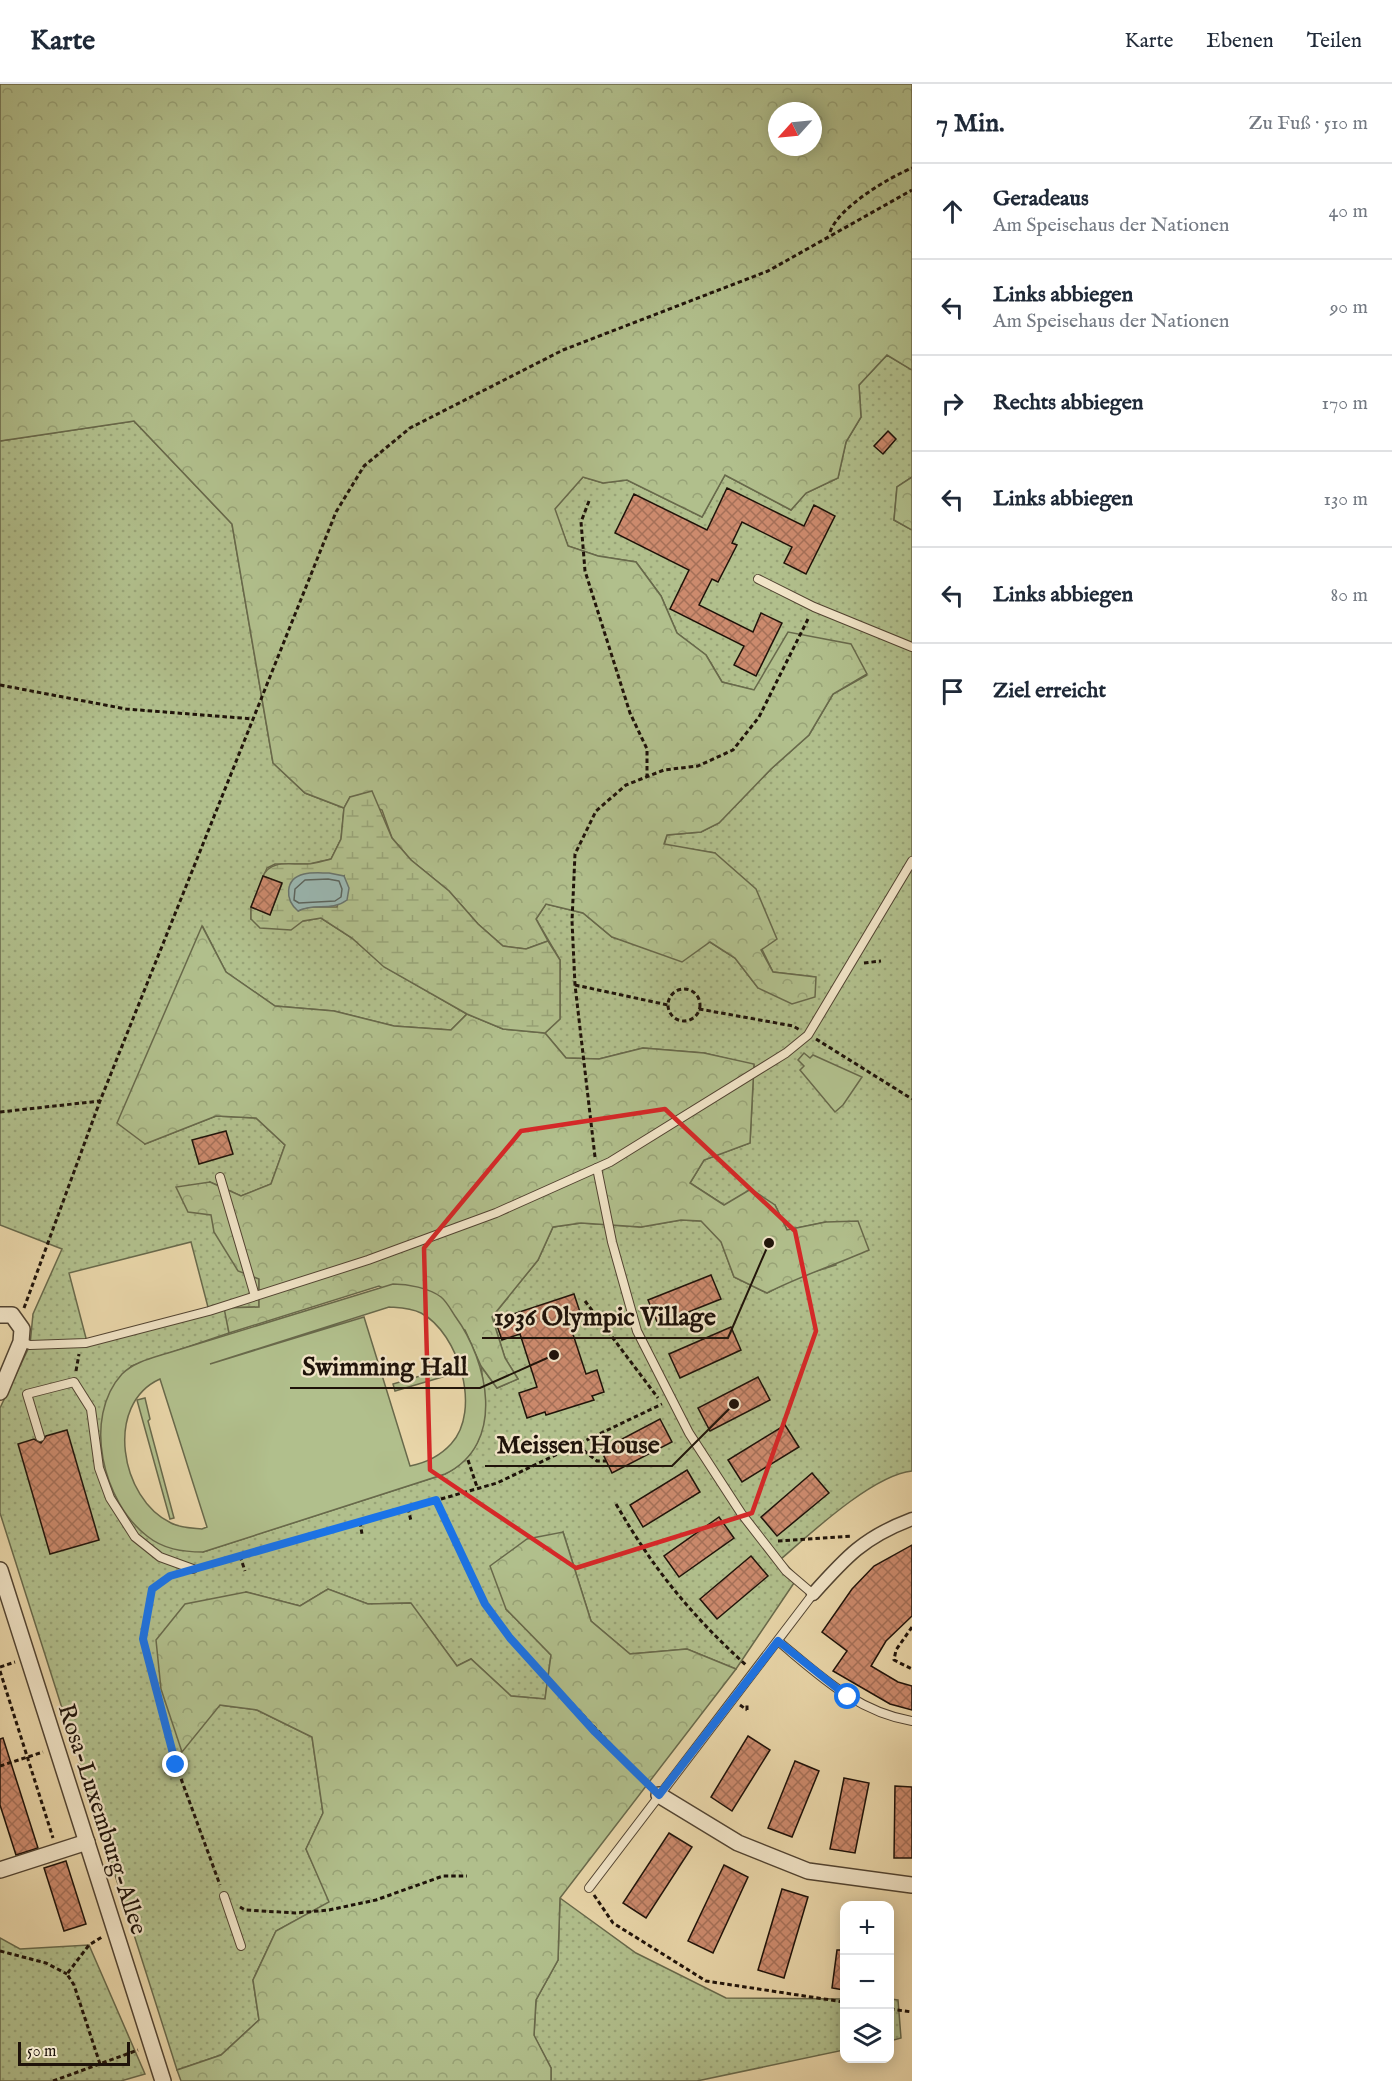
<!DOCTYPE html>
<html lang="de">
<head>
<meta charset="utf-8">
<style>
  :root { --surface:#fff; --page:#f6f6f7; --text:#1f2937; --muted:#747a83; --line:#e0e1e3 }
  body { margin:0; font-family:"IM FELL English",serif; background:var(--page); color:var(--text) }
  .controls { position:absolute; right:18px; bottom:18px; display:grid; overflow:hidden; border-radius:12px; box-shadow:0 3px 15px #0003 }
  .controls button { width:54px; height:54px; display:grid; place-items:center; padding:0; border:0; border-bottom:2px solid var(--line); background:var(--surface); color:var(--text); font:30px sans-serif }
  .compass { position:absolute; left:768px; top:18px; width:54px; height:54px; border-radius:50%; background:var(--surface); box-shadow:0 3px 15px #0003; rotate:243deg }
  .scale { position:absolute; left:18px; bottom:15px; width:112px; box-sizing:border-box; padding-left:6px; border:3px solid #1f130a; border-top:0; font-size:16px; line-height:21px; white-space:nowrap; color:#1f130a; -webkit-text-stroke:4px #f1e4c7; paint-order:stroke }
  .stop { position:absolute; width:18px; height:18px; margin:-14px; border:4px solid #1a73e8; border-radius:50%; background:#fff }
  .stop.end { background:#1a73e8; border-color:#fff; box-shadow:0 2px 6px #0008 }
  .list { margin:0; padding:0; list-style:none }
  h2 { display:flex; justify-content:space-between; align-items:center; height:78px; margin:0; padding:0 24px; font-size:26px }
  h2 small { font-size:20px; font-weight:400; color:var(--muted) }
  .list li { display:grid; grid-template-columns:39px 1fr auto; gap:18px; align-items:center; box-sizing:border-box; height:96px; padding:0 24px; border-top:2px solid var(--line) }
  .list b { display:block; font-size:22px; white-space:nowrap }
  .list p { margin:0; font-size:20px; white-space:nowrap; color:var(--muted) }
  .list em { font-size:20px; font-style:normal; color:var(--muted) }
  .icon { flex:none; width:33px; height:33px; fill:none; stroke:currentColor; stroke-width:2; stroke-linecap:round; stroke-linejoin:round }
  .map { position:relative; flex:none; width:912px; height:1997px; overflow:hidden }
  header { display:flex; align-items:center; gap:36px; box-sizing:border-box; height:84px; padding:0 30px; background:var(--surface); border-bottom:2px solid var(--line) }
  header strong { font-size:28px }
  nav { display:flex; gap:33px; margin-inline-start:auto; font-size:21px }
  main { display:flex }
  aside { flex:1; background:var(--surface) }
  .map>svg:first-child { display:block }
  .grass { fill:url(#grass-dots); stroke:#68694b; stroke-width:1.5; fill-rule:evenodd }
  .forest { fill:url(#forest-crowns); stroke:#68694b; stroke-width:1.5; fill-rule:evenodd }
  .wetland { fill:url(#wetland-marsh); stroke:#68694b; stroke-width:1.5; fill-rule:evenodd }
  .pitch { fill:#b1bf8c; stroke:#68694b; stroke-width:1.5; fill-rule:evenodd }
  .water { fill:#9ab7b1; stroke:#69756e; stroke-width:1.5 }
  .lines { fill:none; stroke-linecap:round; stroke-linejoin:round }
  .shore { stroke:#5c655e; stroke-width:1.5 }
  .building { fill:url(#building-cross-hatch); stroke:#1f130a; stroke-width:1.5 }
  .service-casing { stroke:#524432; stroke-width:10 }
  .pedestrian-casing { stroke:#524432; stroke-width:15 }
  .minor-casing { stroke:#524432; stroke-width:18 }
  .path { stroke:#1f130a; stroke-width:3; stroke-dasharray:4.5 3; stroke-linecap:butt }
  .service { stroke:#f1e4c7; stroke-width:8 }
  .pedestrian { stroke:#f1e4c7; stroke-width:12 }
  .minor { stroke:#f1e4c7; stroke-width:15 }
  .route { stroke:#1a73e8; stroke-width:8 }
  .marked { fill:none; stroke:#d62828; stroke-width:4.5; stroke-linejoin:round }
  .labels { text-anchor:middle; stroke-width:4.5; stroke-linejoin:round; paint-order:stroke }
  .street-label { font-size:24px; fill:#1f130a; stroke:#f1e4c7 }
  .leader { fill:none; stroke:#1f130a; stroke-width:2 }
  .callout-dot { fill:#1f130a; stroke:#f1e4c7; stroke-width:2 }
  .callout-label { font-size:26px; text-anchor:middle; font-weight:bold; fill:#1f130a; stroke:#f1e4c7; stroke-width:4.5; stroke-linejoin:round; paint-order:stroke }
</style>
</head>
<body>
<header>
<strong>Karte</strong>
<nav><a>Karte</a><a>Ebenen</a><a>Teilen</a></nav>
</header>
<main>
<div class="map">
<svg width="912" height="1997" viewBox="0 0 912 1997">
  <defs>
    <pattern id="grass-dots" width="8" height="8" patternUnits="userSpaceOnUse" patternTransform="scale(1.5)"><rect width="8" height="8" fill="#b1bf8c"/><path d="M2 2h.1M6 6h.1" fill="none" stroke="#98a377" stroke-width="1.8" stroke-linecap="round"/></pattern>
    <pattern id="forest-crowns" width="20" height="18" patternUnits="userSpaceOnUse" patternTransform="scale(1.5)"><rect width="20" height="18" fill="#b1bf8c"/><path d="M2 6a3 3 0 1 1 6 0M12 15a3 3 0 1 1 6 0" fill="none" stroke="#98a377"/></pattern>
    <pattern id="wetland-marsh" width="20" height="14" patternUnits="userSpaceOnUse" patternTransform="scale(1.5)"><rect width="20" height="14" fill="#b1bf8c"/><path d="M1 5h8M5 5V1M11 12h8M15 12V8" fill="none" stroke="#98a377"/></pattern>
    <pattern id="building-cross-hatch" width="8" height="8" patternUnits="userSpaceOnUse" patternTransform="scale(1.5)"><rect width="8" height="8" fill="#cc8a6d"/><path d="M0 0l8 8M0 8l8-8" fill="none" stroke="#a57058"/></pattern>
  </defs>
  <rect width="100%" height="100%" fill="#e9d6a9"/>
  <filter id="stains"><feTurbulence type="fractalNoise" baseFrequency=".00333" numOctaves="4"/><feColorMatrix values="0 0 0 0 .2 0 0 0 0 .09 0 0 0 0 .02 0 0 0 .5 -.17"/></filter>
  <radialGradient id="worn" r=".72"><stop offset=".6" stop-color="#630" stop-opacity="0"/><stop offset="1" stop-color="#630" stop-opacity=".3"/></radialGradient>
  <!-- grass -->
  <g class="grass">
    <path d="M887 271 912 286V393L897 403 894 436 912 446V1387C873 1391 811 1449 781 1475L798 1493 736 1585 687 1565 630 1570 591 1537 563 1448 506 1525 551 1571 545 1615 511 1612 471 1575 457 1582 410 1519 368 1520 328 1505 300 1522 246 1508 181 1668 219 1621 257 1626 312 1653 323 1729 306 1765 330 1818 276 1847 253 1896 259 1936 221 1971 177 1986 0 1429V1324L30 1261 33 1230 62 1165 0 1141V357L134 337 232 440 273 679 305 709 344 724 341 755 331 775 309 780H275L267 784 251 823V835L303 837 321 834 352 854 385 883 467 930 451 946 394 942 334 927 275 922 226 888 203 843 145 1060 216 1032 256 1034 285 1061 271 1100 241 1112 210 1098 214 1148 259 1195V1223L225 1224 229 1249 131 1282 101 1361 114 1408 124 1427 203 1468 445 1390C490 1368 487 1325 481 1282L497 1304 518 1295 505 1274 492 1233 538 1176 553 1143 581 1139 641 1143 681 1136 702 1137 721 1157 734 1193 767 1209 800 1192 836 1181 826 1138 787 1146 775 1121H724L690 1099 704 1076 750 1059 754 981 704 969 643 964 599 975 566 974 545 949 560 935V876L536 835 546 820 583 829 612 853 644 862 710 858 735 874 758 904 815 893 773 888 715 769 664 761 667 751 701 748 719 739 771 685 809 651 833 610 867 591 754 606 722 598 706 571 677 549 661 512 636 478 598 472 568 462 554 425 583 393 603 399 627 396 702 433 725 391 791 426 806 409 838 394 846 358 861 333 859 301ZM191 1158 209 1227 87 1258 69 1189Z"/>
    <path d="M560 1814 636 1869 726 1914 844 1915V1966L697 1997H551V1984L534 1952 536 1916 558 1876Z"/>
    <path d="M0 1854 20 1865 89 1861 145 1990 121 1997H0Z"/>
    <path d="M890 1915 898 1916 901 1954 890 1957Z"/>
  </g>
  <!-- forest -->
  <g class="forest">
    <path d="M0 0H912V286L887 271 859 301 861 333 846 358 838 394 806 409 791 426 725 391 702 433 627 396 603 399 583 393 555 425 568 462 598 472 636 478 661 512 677 549 706 571 722 598 754 606 788 548 851 560 867 590 833 610 809 651 771 685 719 739 701 748 667 751 664 760 715 769 756 805 777 855 761 866 773 888 816 893 815 913 792 920 758 904 735 874 710 858 682 878 612 853 583 829 546 820 536 835 548 857 526 865 503 862 478 840 449 807 411 776 392 754 382 726 350 713 344 724 305 709 273 679 232 440 134 337 0 357ZM777 27H813V63H777Z"/>
    <path d="M912 393V446L894 436 897 403Z"/>
    <path d="M202 842 226 888 275 922 334 927 394 942 451 946 467 930 503 945 545 949 566 974 599 975 643 964 704 969 754 980 750 1059 704 1076 690 1099 724 1121 751 1105 775 1121 787 1146 826 1138 858 1137 869 1166C835 1181 800 1192 767 1209L734 1193 721 1158 701 1137 681 1136 641 1143 581 1139 553 1143 538 1176 492 1233 505 1274 518 1295 497 1304 481 1282 465 1246 379 1202 229 1249 224 1224 259 1223V1195L238 1187 214 1148 211 1131 188 1128 176 1103 210 1098 241 1112 271 1100 285 1061 256 1034 216 1032 145 1060 117 1039Z"/>
    <path d="M563 1448 591 1537 630 1570 687 1565 736 1585 560 1814 558 1876 536 1916 534 1951 551 1984V1997H181L177 1986 221 1971 259 1936 253 1896 276 1847 329 1818 306 1765 323 1729 312 1653 257 1626 220 1621 182 1668 161 1605 156 1556 185 1520 246 1508 300 1522 328 1505 368 1520 411 1519 457 1582 471 1575 511 1612 545 1615 551 1571 506 1525 490 1482 527 1455Z"/>
  </g>
  <!-- wetland -->
  <path class="wetland" d="M372 707 392 754 411 776 449 807 478 840 503 862 526 865 548 857 560 876V935L545 949 503 945 467 930 384 883 352 854 321 834 303 837 291 846 260 844 251 835V823L270 830 282 800 263 792C271 775 290 781 307 780 315 780 323 777 331 775L341 755 344 724 350 713ZM344 792 337 823H306L298 827Z"/>
  <!-- pitch -->
  <g class="pitch">
    <path d="M804 969 810 974 813 971 862 993 843 1021 835 1028 800 986 804 982 798 976Z"/>
    <path d="M393 1200C408 1200 429 1204 441 1213 447 1218 451 1226 455 1232 488 1277 507 1360 445 1390L203 1468C182 1468 163 1465 147 1452 103 1418 82 1334 122 1290 134 1278 152 1274 168 1269ZM389 1223C401 1224 410 1224 421 1229 459 1249 482 1327 451 1360 440 1372 425 1379 410 1382L364 1233 210 1280ZM160 1295 207 1443 202 1445C192 1444 180 1444 171 1439 120 1415 104 1320 160 1295Z"/>
    <path d="M454 1282 456 1289 395 1307 393 1300Z"/>
    <path d="M145 1314 150 1335 148 1337 174 1434 170 1435 137 1316Z"/>
  </g>
  <!-- water -->
  <path class="water" d="M329 789 344 792 349 804 347 816C331 828 314 818 298 827 285 816 284 795 304 790 312 788 321 789 329 789Z"/>
  <g class="lines">
    <!-- shore -->
    <path class="shore" d="M328 795 339 797 342 805 341 813 335 817 299 819 294 816 295 805 305 796Z"/>
  </g>
  <!-- building -->
  <g class="building">
    <path d="M888 347 896 355 883 370 874 362Z"/>
    <path d="M727 404 804 442 814 421 835 432 806 490 784 479 792 463 742 438 732 459 737 461 718 498 712 495 699 521 753 548 761 529 782 539 756 592 734 581 744 562 670 525 689 486 615 449 634 410 707 446Z"/>
    <path d="M263 792 282 799 270 831 251 823Z"/>
    <path d="M226 1047 233 1070 199 1080 192 1056Z"/>
    <path d="M711 1191 721 1215 658 1240 648 1216Z"/>
    <path d="M574 1210 581 1231 568 1235 586 1290 597 1286 604 1308 592 1312 594 1316 546 1331 545 1328 527 1334 519 1309 537 1303 520 1250 502 1256 495 1236Z"/>
    <path d="M731 1243 741 1266 680 1294 669 1270Z"/>
    <path d="M758 1293 770 1316 710 1347 698 1324Z"/>
    <path d="M660 1335 672 1358 612 1389 601 1366Z"/>
    <path d="M785 1341 799 1363 742 1398 728 1376Z"/>
    <path d="M67 1346 99 1456 50 1470 18 1360 34 1355 41 1359 46 1352Z"/>
    <path d="M687 1386 700 1408 643 1443 630 1421Z"/>
    <path d="M812 1389 829 1409 777 1452 761 1433Z"/>
    <path d="M719 1433 734 1454 679 1493 664 1472Z"/>
    <path d="M912 1461V1532L886 1557 871 1582 898 1598 912 1602V1626L890 1620 833 1587 847 1567 822 1548 852 1505 874 1482Z"/>
    <path d="M751 1472 768 1492 717 1535 700 1515Z"/>
    <path d="M748 1652 770 1666 732 1727 711 1713Z"/>
    <path d="M3 1654 38 1764 16 1771 0 1721V1655Z"/>
    <path d="M795 1677 819 1687 792 1753 768 1744Z"/>
    <path d="M844 1694 869 1699 855 1769 830 1765Z"/>
    <path d="M895 1702 912 1703V1774H894Z"/>
    <path d="M669 1749 692 1763 646 1834 623 1819Z"/>
    <path d="M66 1777 86 1840 64 1847 44 1784Z"/>
    <path d="M724 1781 748 1793 713 1869 688 1857Z"/>
    <path d="M782 1805 808 1813 784 1894 758 1886Z"/>
    <path d="M837 1866H844V1906L832 1904Z"/>
  </g>
  <g class="lines">
    <!-- service casing -->
    <g class="service-casing">
      <g id="service">
        <path d="M758 495 814 523 912 563"/>
        <path d="M220 1093 255 1212"/>
        <path d="M21 1258 30 1261 86 1259 209 1227 368 1176 496 1129 610 1078 786 969 808 951 912 777"/>
        <path d="M40 1353 27 1310 74 1298 91 1325 99 1384 110 1414 135 1453 160 1473 193 1485"/>
        <path d="M778 1557C819 1591 857 1628 912 1637"/>
        <path d="M589 1804 813 1510 786 1487 741 1429 689 1349 637 1247 612 1158 597 1084"/>
        <path d="M224 1812 241 1862"/>
      </g>
    </g>
    <!-- pedestrian casing -->
    <g class="pedestrian-casing">
      <path id="pedestrian" d="M813 1510C846 1473 864 1453 912 1435"/>
    </g>
    <!-- minor casing -->
    <g class="minor-casing">
      <g id="minor">
        <path d="M0 1231H12L22 1245 21 1258 0 1308"/>
        <path d="M0 1486 163 1997"/>
        <path d="M659 1711 738 1759 808 1787 912 1801"/>
        <path d="M0 1786 87 1758"/>
      </g>
    </g>
    <!-- path -->
    <g class="path">
      <path d="M830 148C839 123 888 94 912 84"/>
      <path d="M589 417 581 438 585 487 630 629 647 665V693"/>
      <path d="M0 601 126 625 254 635"/>
      <path d="M864 879 881 877"/>
      <path d="M575 901 668 921"/>
      <circle cx="684" cy="921" r="16"/>
      <path d="M699 925 793 942 800 946"/>
      <path d="M816 955 912 1015"/>
      <path d="M0 1028 100 1017"/>
      <path d="M595 1073 575 901 572 837 575 770 596 727 626 701 664 686 698 682 733 666 759 633 809 533"/>
      <path d="M585 1217 658 1314"/>
      <path d="M24 1224 100 1017 336 428 364 382 410 344 563 266 768 187 912 106"/>
      <path d="M76 1287 79 1270"/>
      <path d="M578 1362 597 1377H606"/>
      <path d="M468 1376 477 1403"/>
      <path d="M436 1416 485 1520 510 1554 649 1701"/>
      <path d="M616 1420C654 1486 691 1531 747 1582"/>
      <path d="M408 1424 411 1437"/>
      <path d="M360 1438 362 1450"/>
      <path d="M778 1457 852 1452"/>
      <path d="M240 1472 245 1487"/>
      <path d="M203 1483 497 1399 662 1320"/>
      <path d="M177 1490 152 1505 143 1555 176 1681 220 1801"/>
      <path d="M912 1543 896 1566 894 1576 912 1585"/>
      <path d="M0 1583 15 1578"/>
      <path d="M0 1587 53 1754"/>
      <path d="M740 1621 747 1626"/>
      <path d="M747 1626V1621"/>
      <path d="M0 1682 43 1668"/>
      <path d="M594 1811 613 1839 706 1897 844 1918"/>
      <path d="M240 1823 245 1826 296 1829 329 1826 376 1816 443 1792H467"/>
      <path d="M0 1867 46 1879 67 1890"/>
      <path d="M890 1925 912 1928"/>
      <path d="M100 1980 74 1901 67 1890 89 1861 102 1853"/>
      <path d="M53 1997 138 1966"/>
    </g>
    <!-- service -->
    <use href="#service" class="service"/>
    <!-- pedestrian -->
    <use href="#pedestrian" class="pedestrian"/>
    <!-- minor -->
    <use href="#minor" class="minor"/>
  </g>
  <g class="lines">
    <!-- route -->
    <path class="route" d="M176 1681 143 1555 152 1505 170 1492 436 1416 485 1520 510 1554 595 1648 659 1711 778 1557 848 1613"/>
  </g>
  <!-- marked area -->
  <path class="marked" d="M665 1025 795 1147 816 1247 752 1429 576 1484 430 1386 424 1164 521 1047Z"/>
  <g class="labels">
    <!-- street labels -->
    <g class="street-label">
      <text transform="translate(103 1735) rotate(72)" y="8">Rosa-Luxemburg-Allee</text>
    </g>
  </g>
  <!-- callouts -->
  <path class="leader" d="M769 1159L728 1254H482M554 1271L480 1304H290M734 1320L672 1382H485"/>
  <g class="callout-dot">
    <circle cx="769" cy="1159" r="6"/>
    <circle cx="554" cy="1271" r="6"/>
    <circle cx="734" cy="1320" r="6"/>
  </g>
  <g class="callout-label">
    <text x="605" y="1241">1936 Olympic Village</text>
    <text x="385" y="1291">Swimming Hall</text>
    <text x="578" y="1369">Meissen House</text>
  </g>
  <rect width="100%" height="100%" filter="url(#stains)"/>
  <rect width="100%" height="100%" fill="url(#worn)"/>
</svg>
<div class="controls">
<button>+</button>
<button>−</button>
<button><svg class="icon" aria-label="layers" viewBox="0 0 24 24"><path d="M12 4l9 5-9 5-9-5zM3 14l9 5 9-5"/></svg></button>
</div>
<svg class="compass" viewBox="-18 -18 36 36"><path d="M0-13l5 13h-10z" fill="#e53935"/><path d="M0 13l5-13h-10z" fill="#747a83"/></svg>
<div class="scale">50 m</div>
<div class="stop" style="left:848px;top:1613px"></div>
<div class="stop end" style="left:176px;top:1681px"></div>
</div>
<aside>
<h2>7 Min.<small>Zu Fuß · 510 m</small></h2>
<ul class="list">
<li><svg class="icon" aria-label="ahead" viewBox="0 0 24 24"><path d="M12 20V5M6 11l6-6 6 6"/></svg><div><b>Geradeaus</b><p>Am Speisehaus der Nationen</p></div><em>40 m</em></li>
<li><svg class="icon" aria-label="left" viewBox="0 0 24 24"><path d="M17 20v-9H6M10 6l-5 5 5 5"/></svg><div><b>Links abbiegen</b><p>Am Speisehaus der Nationen</p></div><em>90 m</em></li>
<li><svg class="icon" aria-label="right" viewBox="0 0 24 24"><path d="M7 20v-9h11M14 6l5 5-5 5"/></svg><div><b>Rechts abbiegen</b></div><em>170 m</em></li>
<li><svg class="icon" aria-label="left" viewBox="0 0 24 24"><path d="M17 20v-9H6M10 6l-5 5 5 5"/></svg><div><b>Links abbiegen</b></div><em>130 m</em></li>
<li><svg class="icon" aria-label="left" viewBox="0 0 24 24"><path d="M17 20v-9H6M10 6l-5 5 5 5"/></svg><div><b>Links abbiegen</b></div><em>80 m</em></li>
<li><svg class="icon" aria-label="arrive" viewBox="0 0 24 24"><path d="M6 21V4h12l-3 4 3 4H6"/></svg><div><b>Ziel erreicht</b></div></li>
</ul>
</aside>
</main>
</body>
</html>
